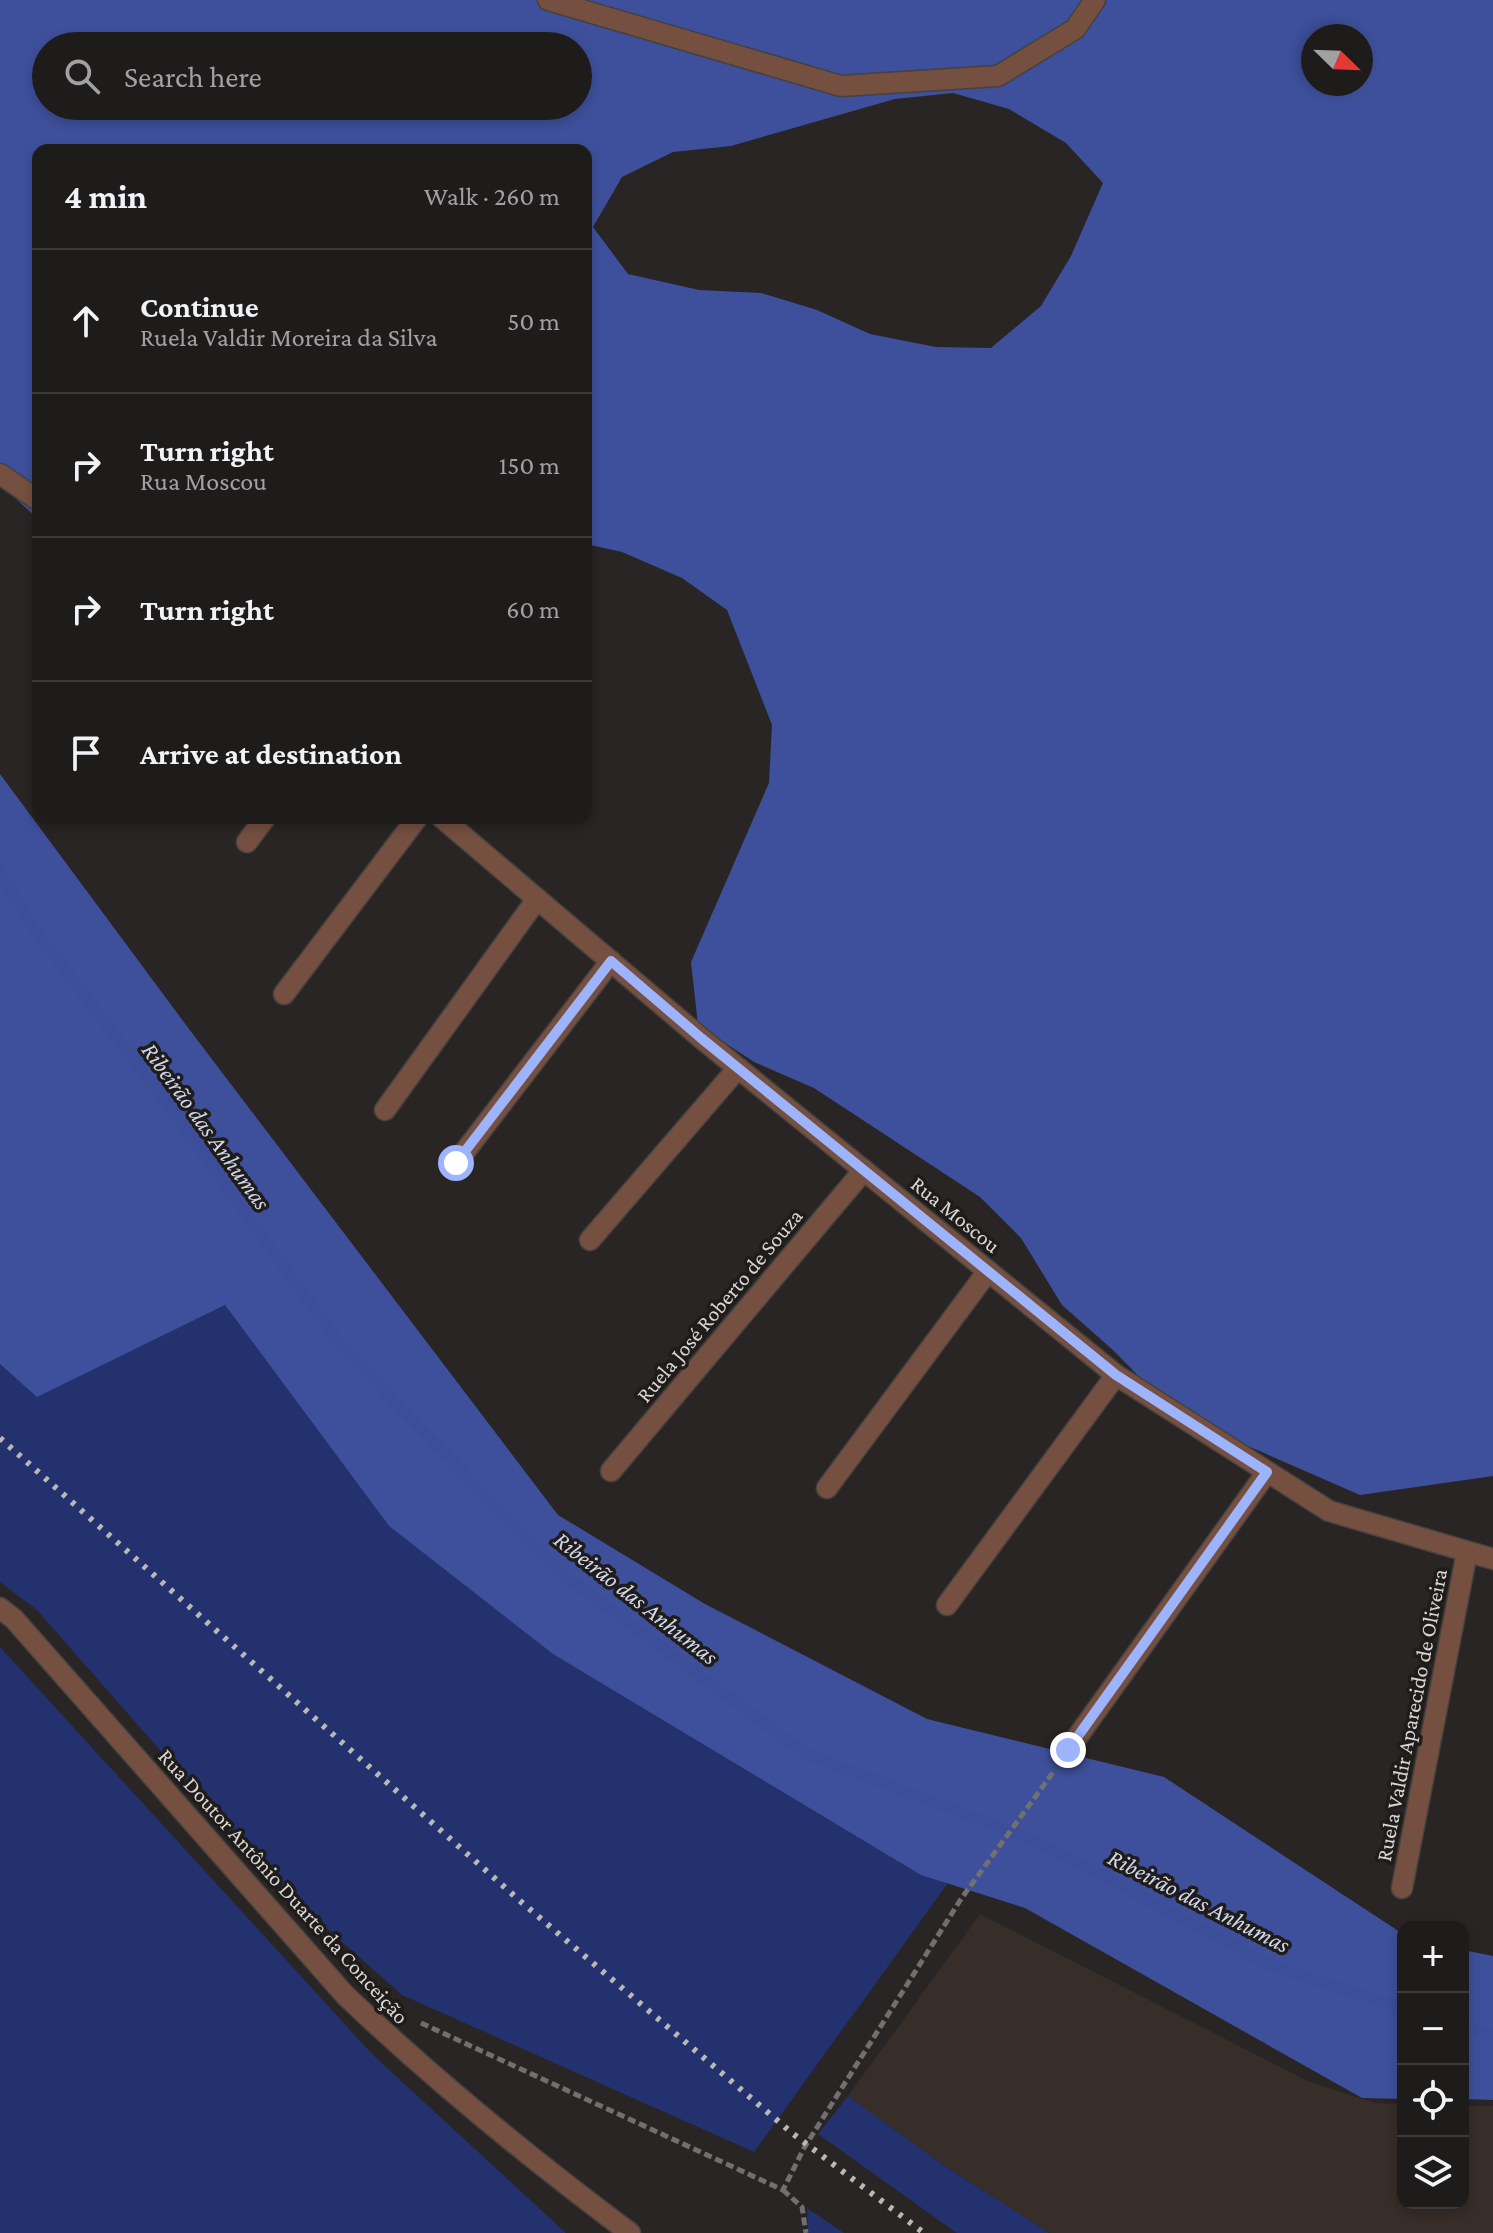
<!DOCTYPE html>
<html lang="en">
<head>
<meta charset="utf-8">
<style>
  :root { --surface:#1e1c1b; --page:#262524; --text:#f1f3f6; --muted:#a1a1a3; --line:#3c3a3a }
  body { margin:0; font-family:"Crimson Pro",serif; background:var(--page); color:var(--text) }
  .controls { position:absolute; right:24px; bottom:24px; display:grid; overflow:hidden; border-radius:16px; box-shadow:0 4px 12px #0003 }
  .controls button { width:72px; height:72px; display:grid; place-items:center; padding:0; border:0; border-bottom:2px solid var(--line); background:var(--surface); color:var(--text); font:40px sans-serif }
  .compass { position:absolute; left:1301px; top:24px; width:72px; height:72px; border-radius:50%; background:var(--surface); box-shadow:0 4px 12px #0003; rotate:113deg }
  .stop { position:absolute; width:24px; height:24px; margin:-18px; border:6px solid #9db4fd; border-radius:50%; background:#fff }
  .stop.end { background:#9db4fd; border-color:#fff; box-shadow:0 2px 8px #0008 }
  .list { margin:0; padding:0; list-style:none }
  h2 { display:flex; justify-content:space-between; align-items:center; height:104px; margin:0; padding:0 32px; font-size:34px }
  h2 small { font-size:26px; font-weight:400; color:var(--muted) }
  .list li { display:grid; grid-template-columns:52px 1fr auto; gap:24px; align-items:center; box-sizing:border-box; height:144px; padding:0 32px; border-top:2px solid var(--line) }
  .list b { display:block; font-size:30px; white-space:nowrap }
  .list p { margin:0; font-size:26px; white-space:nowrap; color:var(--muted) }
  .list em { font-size:26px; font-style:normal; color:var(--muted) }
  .icon { flex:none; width:44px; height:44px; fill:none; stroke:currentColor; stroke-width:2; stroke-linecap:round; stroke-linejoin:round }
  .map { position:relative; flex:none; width:1493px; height:2233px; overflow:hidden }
  .search { position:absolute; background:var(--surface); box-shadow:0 4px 12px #0003; left:32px; top:32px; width:560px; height:88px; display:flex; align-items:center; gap:20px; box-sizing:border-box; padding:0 28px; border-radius:44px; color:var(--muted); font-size:30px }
  .panel { position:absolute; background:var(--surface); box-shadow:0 4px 12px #0003; left:32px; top:144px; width:560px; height:680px; border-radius:16px }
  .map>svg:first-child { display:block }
  .built { fill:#372d29 }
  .green { fill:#23316f }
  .forest { fill:#3e509b; fill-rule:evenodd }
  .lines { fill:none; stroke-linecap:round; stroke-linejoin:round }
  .stream { stroke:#3c4e99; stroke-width:11 }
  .minor-casing { stroke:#444140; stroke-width:23 }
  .tertiary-casing { stroke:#444140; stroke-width:23 }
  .path { stroke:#72706f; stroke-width:5; stroke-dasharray:8 4; stroke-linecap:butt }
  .minor { stroke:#755040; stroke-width:20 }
  .tertiary { stroke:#755040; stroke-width:20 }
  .rail { stroke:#bab8b7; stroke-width:6; stroke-dasharray:4 8; stroke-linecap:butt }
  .route { stroke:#9db4fd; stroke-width:10 }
  .labels { text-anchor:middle; stroke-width:7; stroke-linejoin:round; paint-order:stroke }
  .street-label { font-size:22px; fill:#d9d7d6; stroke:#1f1c1a }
  .water-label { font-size:24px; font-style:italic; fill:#d0d7ed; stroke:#1f1c1a }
</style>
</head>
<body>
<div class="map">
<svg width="1493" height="2233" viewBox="0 0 1493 2233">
  <rect width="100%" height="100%" fill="#282524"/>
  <!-- built -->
  <path class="built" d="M980 1914 1308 2081 1375 2103 1403 2104V2203H1463V2106H1493V2233H1049L942 2164 848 2096Z"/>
  <!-- green -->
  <g class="green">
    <path d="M225 1305 389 1526 553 1654 948 1883 754 2152 402 1995 279 1886 37 1610 0 1582V1364L37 1396Z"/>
    <path d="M0 1647 373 2055 566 2233H0Z"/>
    <path d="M848 2096 942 2164 1049 2233H957L818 2134Z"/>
    <path d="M807 2208 844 2233H808Z"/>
  </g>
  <!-- forest -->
  <g class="forest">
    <path d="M0 0H1493V1476L1360 1495 1200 1425 1155 1393 1114 1351 1062 1305 1021 1238 980 1197 814 1088 754 1062 698 1025 691 962 769 783 772 725 727 610 682 578 622 552 586 544V150H38V519L0 484ZM1313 36H1361V84H1313ZM46 46H578V106H46ZM953 93 1009 109 1066 143 1103 183 1071 256 1041 306 991 348 936 347 870 334 817 310 761 293 699 290 628 274 593 227 622 177 673 152 731 146 895 99Z"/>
    <path d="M0 774 189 1029 558 1515 705 1604 927 1719 1164 1777 1403 1934V2099L1362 2098 1025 1908 921 1875 553 1654 389 1526 225 1305 37 1397 0 1364Z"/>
    <path d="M1463 1950 1493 1956V2100L1463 2099Z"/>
  </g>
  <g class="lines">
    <!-- stream -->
    <g class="stream">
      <path d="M0 871 28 921 167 1104 341 1346 558 1571 806 1754 1037 1841 1271 1966 1403 2008"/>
      <path d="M1463 2026 1493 2036"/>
    </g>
    <!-- minor casing -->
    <g class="minor-casing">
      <g id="minor">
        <path d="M548 0 841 86 998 76 1075 29 1095 0"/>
        <path d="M247 842 265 818"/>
        <path d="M284 994 417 818"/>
        <path d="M385 1110 537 899"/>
        <path d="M456 1163 611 961"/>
        <path d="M590 1240 738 1068"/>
        <path d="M611 1471 864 1170"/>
        <path d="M827 1488 988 1271"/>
        <path d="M947 1605 1116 1375"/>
        <path d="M1068 1750 1267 1472"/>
        <path d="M1402 1888 1467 1552"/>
      </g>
    </g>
    <!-- tertiary casing -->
    <g class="tertiary-casing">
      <g id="tertiary">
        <path d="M0 474 38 500"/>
        <path d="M442 818 701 1038 1116 1375 1329 1511 1493 1559"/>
        <path d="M0 1608 14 1619 345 1995C434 2080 531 2159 630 2233"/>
      </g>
    </g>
    <!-- path -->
    <g class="path">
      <path d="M421 2023 783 2190 804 2148 961 1899 1054 1771"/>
      <path d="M783 2190 802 2207 806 2233"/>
    </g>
    <!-- minor -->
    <use href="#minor" class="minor"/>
    <!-- tertiary -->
    <use href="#tertiary" class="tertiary"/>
    <!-- rail -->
    <path class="rail" d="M0 1438 519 1900 792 2133 924 2233"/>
  </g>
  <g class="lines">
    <!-- route -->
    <path class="route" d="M456 1163 611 961 701 1038 1116 1375 1267 1472 1068 1750"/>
  </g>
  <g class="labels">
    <!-- street labels -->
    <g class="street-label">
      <text transform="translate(956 1214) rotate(39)" y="8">Rua Moscou</text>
      <text transform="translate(719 1305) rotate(-50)" y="8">Ruela José Roberto de Souza</text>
      <text transform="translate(1411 1715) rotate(-79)" y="8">Ruela Valdir Aparecido de Oliveira</text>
      <text transform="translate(284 1886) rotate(48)" y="8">Rua Doutor Antônio Duarte da Conceição</text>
    </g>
    <!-- water labels -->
    <g class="water-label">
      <text transform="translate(206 1126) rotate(54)" y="8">Ribeirão das Anhumas</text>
      <text transform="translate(636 1598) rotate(38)" y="8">Ribeirão das Anhumas</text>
      <text transform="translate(1199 1901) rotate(27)" y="8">Ribeirão das Anhumas</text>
    </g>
  </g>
</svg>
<div class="controls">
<button>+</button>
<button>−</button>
<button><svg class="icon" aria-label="locate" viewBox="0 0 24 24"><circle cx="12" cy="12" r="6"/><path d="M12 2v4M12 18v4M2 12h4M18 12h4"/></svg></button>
<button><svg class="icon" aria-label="layers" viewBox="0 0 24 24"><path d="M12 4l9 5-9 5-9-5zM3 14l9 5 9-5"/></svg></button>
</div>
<svg class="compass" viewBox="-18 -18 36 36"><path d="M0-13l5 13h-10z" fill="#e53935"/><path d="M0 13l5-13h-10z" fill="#a1a1a3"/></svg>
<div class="stop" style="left:456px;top:1163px"></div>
<div class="stop end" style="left:1068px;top:1750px"></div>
<div class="search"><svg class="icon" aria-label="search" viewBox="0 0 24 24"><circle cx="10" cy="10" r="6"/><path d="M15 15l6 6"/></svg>Search here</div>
<section class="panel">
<h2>4 min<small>Walk · 260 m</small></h2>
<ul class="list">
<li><svg class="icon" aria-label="ahead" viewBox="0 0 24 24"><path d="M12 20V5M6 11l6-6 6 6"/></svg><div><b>Continue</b><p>Ruela Valdir Moreira da Silva</p></div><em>50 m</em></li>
<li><svg class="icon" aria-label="right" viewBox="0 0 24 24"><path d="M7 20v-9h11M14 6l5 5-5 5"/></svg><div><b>Turn right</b><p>Rua Moscou</p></div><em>150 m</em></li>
<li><svg class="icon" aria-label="right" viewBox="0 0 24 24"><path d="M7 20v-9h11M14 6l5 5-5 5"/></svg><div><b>Turn right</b></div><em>60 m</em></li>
<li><svg class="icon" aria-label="arrive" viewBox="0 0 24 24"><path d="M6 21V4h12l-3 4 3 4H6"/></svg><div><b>Arrive at destination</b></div></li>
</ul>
</section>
</div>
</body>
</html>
